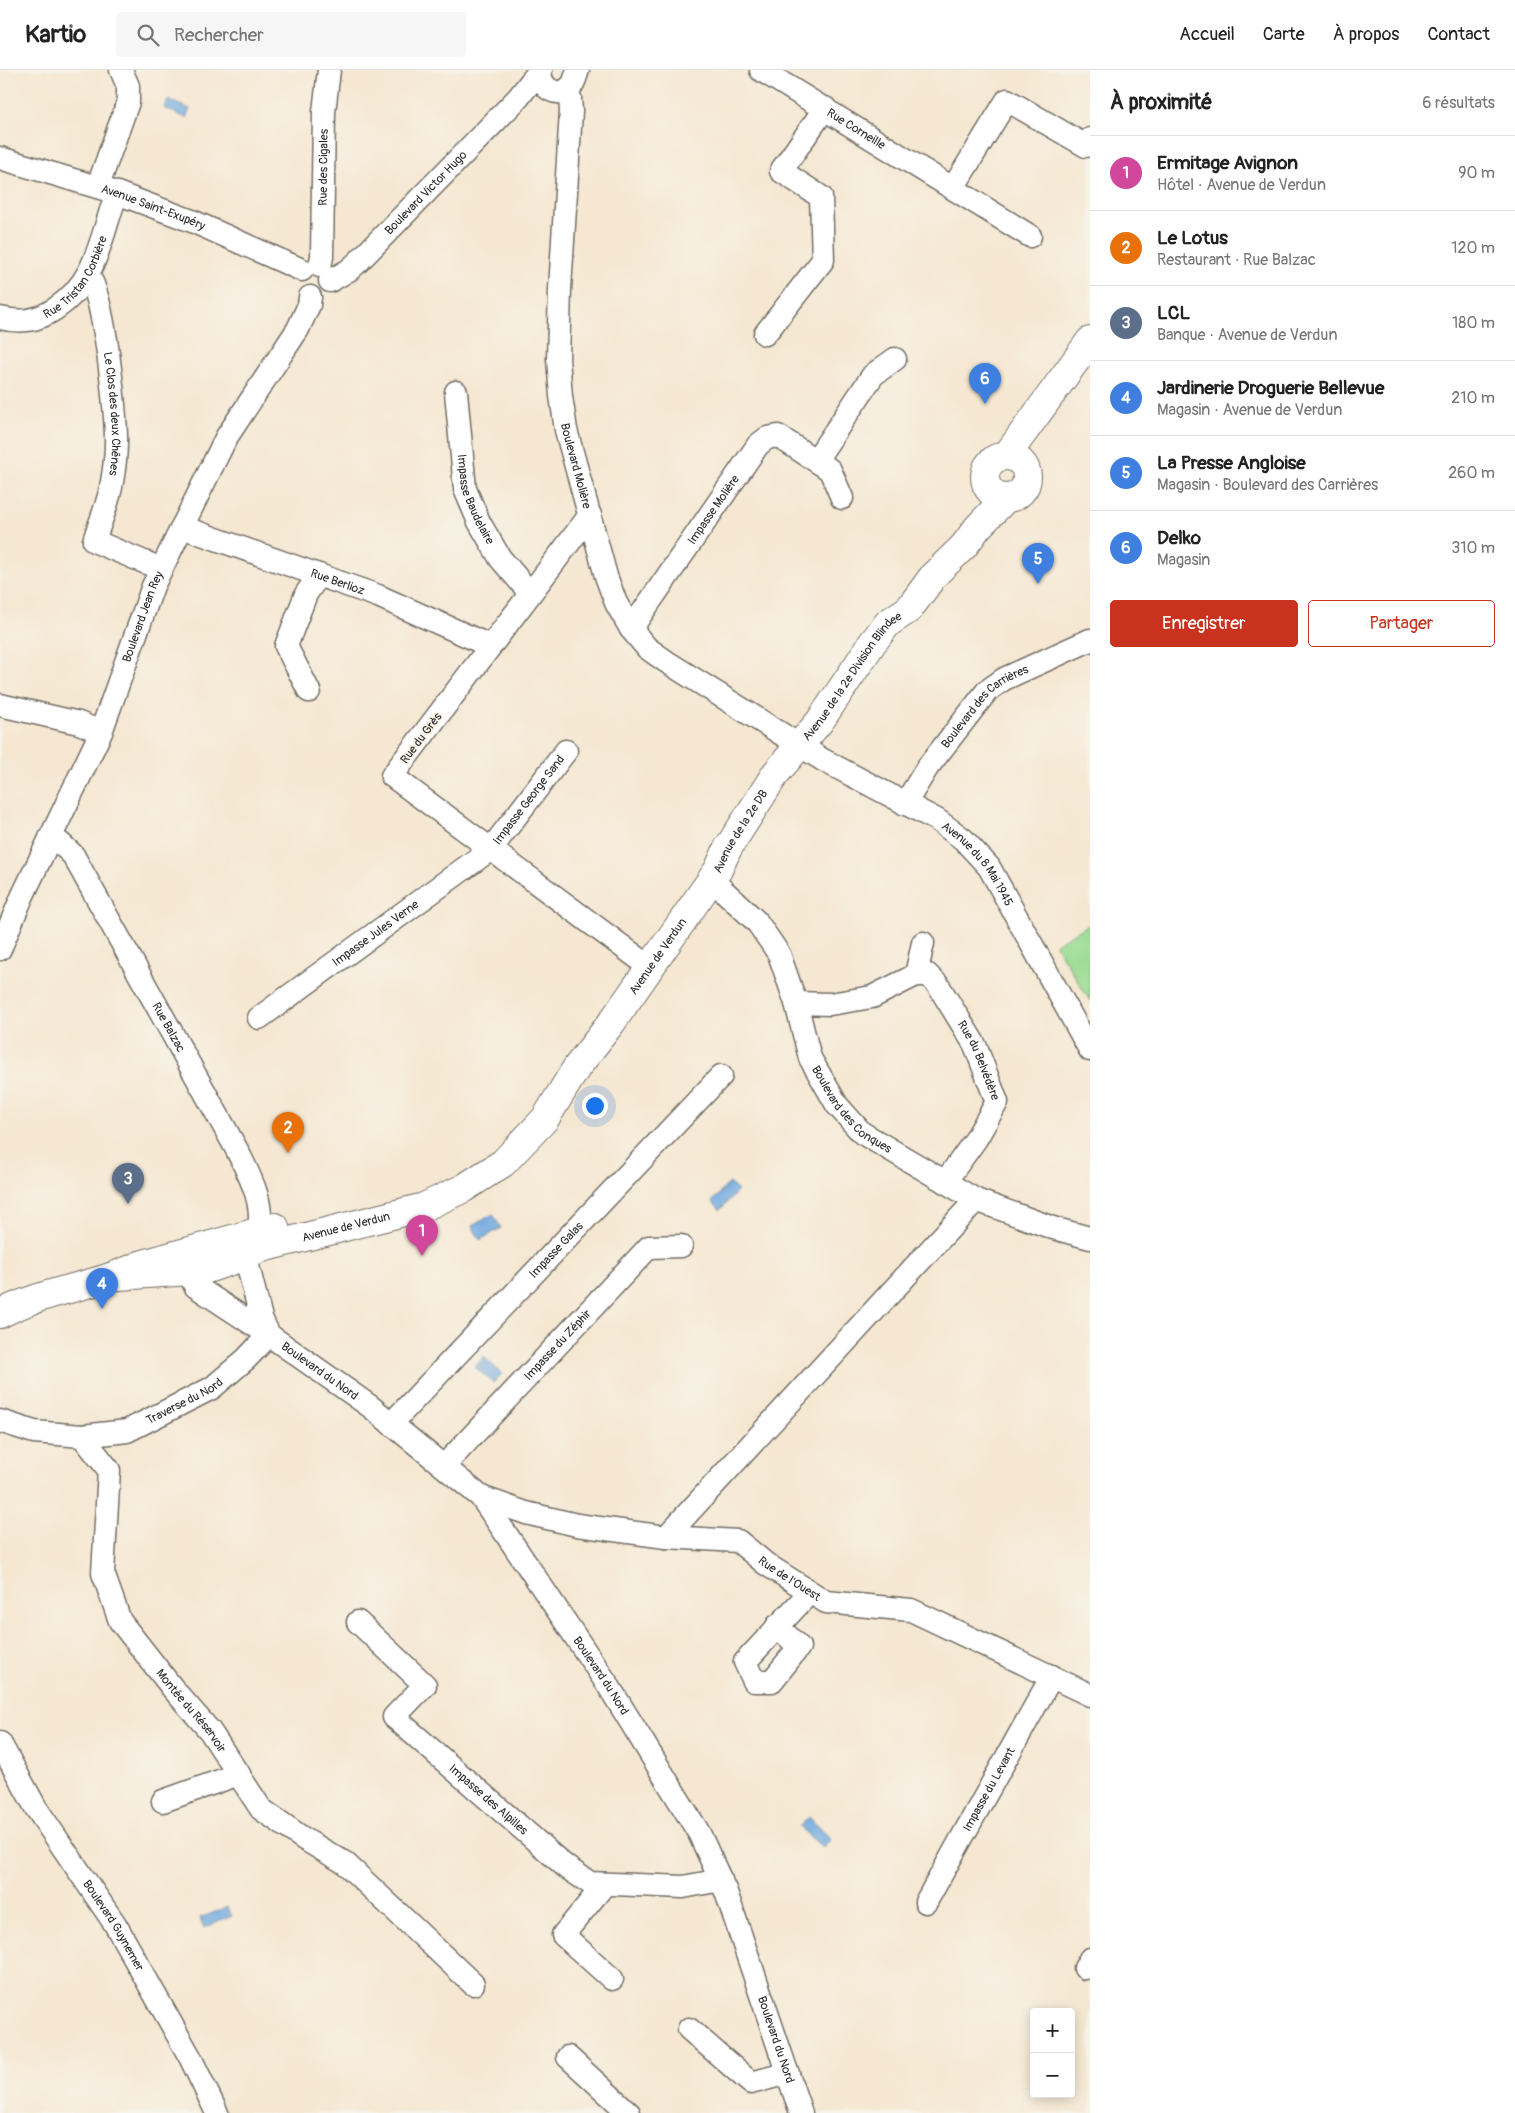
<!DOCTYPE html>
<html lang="fr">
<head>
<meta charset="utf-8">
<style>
  :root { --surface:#fff; --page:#f6f6f6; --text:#222; --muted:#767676; --line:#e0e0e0; --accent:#c8321e }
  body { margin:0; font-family:Pangolin,sans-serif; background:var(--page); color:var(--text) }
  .controls { position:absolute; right:15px; bottom:15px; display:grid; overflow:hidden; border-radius:5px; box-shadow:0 2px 12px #0003 }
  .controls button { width:45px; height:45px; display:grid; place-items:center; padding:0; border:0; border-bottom:1px solid var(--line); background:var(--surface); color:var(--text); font:25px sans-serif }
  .you { position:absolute; left:594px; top:1035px; width:18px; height:18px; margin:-12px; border:4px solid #fff; border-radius:50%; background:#1a73e8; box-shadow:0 0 0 8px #1a73e833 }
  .badge { display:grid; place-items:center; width:32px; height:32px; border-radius:50%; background:var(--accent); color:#fff; font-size:16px; font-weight:700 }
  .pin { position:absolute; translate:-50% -41px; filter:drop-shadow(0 1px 2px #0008) }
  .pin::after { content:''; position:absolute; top:26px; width:18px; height:15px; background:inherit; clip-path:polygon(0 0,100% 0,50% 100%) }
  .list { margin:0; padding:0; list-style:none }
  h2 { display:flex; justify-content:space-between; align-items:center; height:65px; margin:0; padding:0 20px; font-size:21px }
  h2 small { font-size:16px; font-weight:400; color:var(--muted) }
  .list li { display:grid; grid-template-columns:32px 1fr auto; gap:15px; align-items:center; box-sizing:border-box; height:75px; padding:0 20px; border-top:1px solid var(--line) }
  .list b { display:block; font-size:19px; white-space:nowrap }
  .list p { margin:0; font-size:16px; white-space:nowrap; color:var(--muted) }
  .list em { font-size:16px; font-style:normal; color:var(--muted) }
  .actions { display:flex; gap:10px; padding:15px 20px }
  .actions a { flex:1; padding:11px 0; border:1px solid var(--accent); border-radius:5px; text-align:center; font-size:18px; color:var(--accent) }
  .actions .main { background:var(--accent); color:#fff }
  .icon { flex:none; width:28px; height:28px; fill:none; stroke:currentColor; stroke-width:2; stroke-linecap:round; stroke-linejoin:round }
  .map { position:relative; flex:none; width:1090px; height:2043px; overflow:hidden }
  header { display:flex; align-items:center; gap:30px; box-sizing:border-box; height:70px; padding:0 25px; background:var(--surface); border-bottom:1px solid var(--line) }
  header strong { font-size:24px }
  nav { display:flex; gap:28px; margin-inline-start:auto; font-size:18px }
  .search { width:350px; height:45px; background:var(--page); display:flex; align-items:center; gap:12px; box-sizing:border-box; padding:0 18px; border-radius:5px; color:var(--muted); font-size:19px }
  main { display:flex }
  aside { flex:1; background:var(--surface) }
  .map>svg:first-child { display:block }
  .green { fill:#9adc93; stroke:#62845f }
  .water { fill:#6fa9df; stroke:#4d6a85 }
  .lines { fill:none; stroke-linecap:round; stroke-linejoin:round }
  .minor-casing { stroke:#726d65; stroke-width:25 }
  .major-casing { stroke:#726d65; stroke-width:30 }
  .minor { stroke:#fff; stroke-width:22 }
  .major { stroke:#fff; stroke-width:28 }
  .labels { text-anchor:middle; stroke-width:4; stroke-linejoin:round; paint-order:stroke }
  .street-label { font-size:12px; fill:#2b2b2b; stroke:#f7f3e8 }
</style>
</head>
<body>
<header>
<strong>Kartio</strong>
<div class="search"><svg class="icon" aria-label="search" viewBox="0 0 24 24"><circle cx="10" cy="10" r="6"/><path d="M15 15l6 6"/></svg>Rechercher</div>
<nav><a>Accueil</a><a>Carte</a><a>À propos</a><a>Contact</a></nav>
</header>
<main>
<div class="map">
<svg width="1090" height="2043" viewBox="0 0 1090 2043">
  <rect width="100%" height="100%" fill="#f7f3e8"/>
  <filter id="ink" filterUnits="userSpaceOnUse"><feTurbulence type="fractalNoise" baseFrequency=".02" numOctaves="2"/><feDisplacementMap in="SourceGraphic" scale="10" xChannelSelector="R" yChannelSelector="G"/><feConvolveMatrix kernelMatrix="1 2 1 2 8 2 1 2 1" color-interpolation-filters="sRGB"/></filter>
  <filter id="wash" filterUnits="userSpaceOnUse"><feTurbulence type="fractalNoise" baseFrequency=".0096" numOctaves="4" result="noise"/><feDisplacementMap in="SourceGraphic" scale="20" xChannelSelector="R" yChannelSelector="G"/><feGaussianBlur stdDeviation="1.12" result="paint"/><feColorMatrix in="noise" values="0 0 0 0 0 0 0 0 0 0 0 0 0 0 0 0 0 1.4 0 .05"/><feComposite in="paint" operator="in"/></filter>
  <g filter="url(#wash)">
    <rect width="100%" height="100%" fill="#f5e7d1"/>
    <!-- green -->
    <path class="green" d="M1090 854V931L1055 874Z"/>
    <!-- water -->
    <g class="water">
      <path d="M168 30 190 39 186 48 164 38Z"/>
      <path d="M729 1113 738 1121 720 1140 712 1132Z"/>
      <path d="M493 1144 501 1158 480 1170 472 1156Z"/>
      <path d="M484 1287 502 1304 493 1313 475 1297Z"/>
      <path d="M809 1747 831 1769 823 1778 799 1757Z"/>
      <path d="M227 1837 232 1846 204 1858 200 1848Z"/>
    </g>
  </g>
  <g filter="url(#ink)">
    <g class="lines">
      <!-- minor casing -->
      <g class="minor-casing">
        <g id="minor">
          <path d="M541 0C538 18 560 31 572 15 575 11 576 5 578 0"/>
          <path id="s1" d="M761 0 1030 166"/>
          <path id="s2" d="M566 20 570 28 571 41 560 219 558 289 561 326 566 360 606 506 616 533 631 559 647 578 667 592 823 690 937 750 963 769 989 797 1090 980"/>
          <path id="s3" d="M0 88 117 123 192 151 302 200"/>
          <path d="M98 116 128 32V16L121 0"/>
          <path d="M953 118 1007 30 1086 76 1090 69"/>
          <path id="s4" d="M320 196 322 187 324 42 329 0"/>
          <path id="s5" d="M88 205C104 223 117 346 116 374 116 387 114 400 112 412 109 432 100 452 94 471L161 499"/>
          <path id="s6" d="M330 211 349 200 359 191 518 28 540 0"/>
          <path id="s7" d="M0 248C21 253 37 251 55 239 98 211 100 167 117 123"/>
          <path d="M765 264 823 190 821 127 781 101 825 38"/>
          <path id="s8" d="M456 322 465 419 479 452 500 488 530 523"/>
          <path d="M816 390 873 305 895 289"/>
          <path d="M590 445 392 706 650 897"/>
          <path id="s9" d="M182 457 378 526 490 576"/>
          <path id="s10" d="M631 559 758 375 767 368 778 366 830 400 842 428"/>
          <path d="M309 621 286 576 306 524 319 505"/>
          <path d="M0 635 79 653 101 662"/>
          <path id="s11" d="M905 734 927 698 987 621 1004 609 1090 570"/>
          <path id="s12" d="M50 768 60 773 73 785 237 1080C249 1105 266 1134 258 1163 255 1173 248 1180 247 1192L261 1248 269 1265"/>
          <path id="s13" d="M711 809 757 852 779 884 796 933 810 988 837 1035 862 1063 976 1130 1053 1158 1090 1168"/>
          <path id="s14" d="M0 879 22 827 101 662 153 516 226 368 298 259 309 235 310 227"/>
          <path d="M916 905 923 873"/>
          <path id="s15" d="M796 933 830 934 872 927 916 905H928L938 915 975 975 997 1032 976 1069 945 1112"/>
          <path id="s16" d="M259 948 491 779 566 681"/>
          <path id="s17" d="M193 1186C189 1197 190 1206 195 1216L269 1265 371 1337 481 1427 608 1615 699 1763 726 1822 801 2043"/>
          <path id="s18" d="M0 1351 34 1362 82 1366 109 1400 103 1503 120 1551 174 1620 210 1661 261 1739 304 1769 345 1793 473 1914"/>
          <path id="s19" d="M391 1354 721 1006"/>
          <path id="s20" d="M82 1366 127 1361 212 1318 246 1289 269 1265"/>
          <path id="s21" d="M444 1396 649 1177 681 1176"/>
          <path id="s22" d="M481 1427 526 1443 577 1455 666 1467 738 1471 766 1494 826 1532 911 1540 1090 1625"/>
          <path d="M666 1467 976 1130"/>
          <path id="s23" d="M358 1552 425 1615 394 1647 566 1797 590 1813 683 1817 721 1810"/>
          <path d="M777 1556 799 1577 772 1611H754L745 1592 810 1522"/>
          <path id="s24" d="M0 1673 36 1738 115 1854 190 1987 217 2043"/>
          <path d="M163 1731 239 1704"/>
          <path d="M605 1814 563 1865 612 1909"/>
          <path id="s25" d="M926 1832 1052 1606"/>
          <path d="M1085 1898 1090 1889"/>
          <path d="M689 1959 751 2013 788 2003"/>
          <path d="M568 1987 629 2043"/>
        </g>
      </g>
      <!-- major casing -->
      <g class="major-casing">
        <g id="major">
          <path d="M1007 385 1090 271"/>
          <circle cx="1006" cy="407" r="21"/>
          <path id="s26" d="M119 1206 204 1200 234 1190 258 1179 424 1137 464 1118 503 1093 545 1049 577 997 612 952 718 800 728 778 776 703 820 651 873 572 888 553 909 539 934 505 964 476 978 457 1006 428"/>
          <path d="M0 1244C44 1220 95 1217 140 1195L275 1157"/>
        </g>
      </g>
      <!-- minor -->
      <use href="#minor" class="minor"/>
      <!-- major -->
      <use href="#major" class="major"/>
    </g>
  </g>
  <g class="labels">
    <!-- street labels -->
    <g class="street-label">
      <text dy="4" stroke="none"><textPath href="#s1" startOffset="112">Rue Corneille</textPath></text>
      <text dy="4" stroke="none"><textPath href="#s4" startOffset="99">Rue des Cigales</textPath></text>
      <text dy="4" stroke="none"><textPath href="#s6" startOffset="131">Boulevard Victor Hugo</textPath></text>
      <text dy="4" stroke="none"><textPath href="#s3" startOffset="161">Avenue Saint-Exupéry</textPath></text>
      <text dy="4" stroke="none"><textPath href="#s7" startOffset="96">Rue Tristan Corbière</textPath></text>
      <text dy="4" stroke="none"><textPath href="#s5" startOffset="142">Le Clos des deux Chênes</textPath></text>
      <text dy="4" stroke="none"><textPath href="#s2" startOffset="379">Boulevard Molière</textPath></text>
      <text dy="4" stroke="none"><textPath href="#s8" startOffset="110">Impasse Baudelaire</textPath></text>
      <text dy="4" stroke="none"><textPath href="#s10" startOffset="145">Impasse Molière</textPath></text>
      <text dy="4" stroke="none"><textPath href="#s9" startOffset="165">Rue Berlioz</textPath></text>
      <text dy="4" stroke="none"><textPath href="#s14" startOffset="362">Boulevard Jean Rey</textPath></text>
      <text dy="4" stroke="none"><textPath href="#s26" startOffset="1006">Avenue de la 2e Division Blindee</textPath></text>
      <text dy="4" stroke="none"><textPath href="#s11" startOffset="128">Boulevard des Carrières</textPath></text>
      <text transform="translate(421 668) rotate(-53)" y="4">Rue du Grès</text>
      <text dy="4" stroke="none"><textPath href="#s16" startOffset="349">Impasse George Sand</textPath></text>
      <text dy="4" stroke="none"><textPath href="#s26" startOffset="814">Avenue de la 2e DB</textPath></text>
      <text dy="4" stroke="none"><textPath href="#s2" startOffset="975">Avenue du 8 Mai 1945</textPath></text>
      <text dy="4" stroke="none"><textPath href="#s16" startOffset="144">Impasse Jules Verne</textPath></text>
      <text dy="4" stroke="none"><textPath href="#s26" startOffset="664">Avenue de Verdun</textPath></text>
      <text dy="4" stroke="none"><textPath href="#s12" startOffset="226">Rue Balzac</textPath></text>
      <text dy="4" stroke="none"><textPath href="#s15" startOffset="238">Rue du Belvédère</textPath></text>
      <text dy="4" stroke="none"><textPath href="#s13" startOffset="278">Boulevard des Conques</textPath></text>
      <text dy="4" stroke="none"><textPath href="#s26" startOffset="234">Avenue de Verdun</textPath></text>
      <text dy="4" stroke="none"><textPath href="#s19" startOffset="240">Impasse Galas</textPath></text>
      <text dy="4" stroke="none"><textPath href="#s21" startOffset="166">Impasse du Zéphir</textPath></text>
      <text dy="4" stroke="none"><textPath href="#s17" startOffset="182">Boulevard du Nord</textPath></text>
      <text dy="4" stroke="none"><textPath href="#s20" startOffset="110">Traverse du Nord</textPath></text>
      <text dy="4" stroke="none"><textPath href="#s22" startOffset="326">Rue de l'Ouest</textPath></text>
      <text dy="4" stroke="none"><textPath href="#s17" startOffset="602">Boulevard du Nord</textPath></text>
      <text dy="4" stroke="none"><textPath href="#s18" startOffset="396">Montée du Réservoir</textPath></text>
      <text dy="4" stroke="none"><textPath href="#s25" startOffset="129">Impasse du Levant</textPath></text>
      <text dy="4" stroke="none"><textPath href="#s23" startOffset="262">Impasse des Alpilles</textPath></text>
      <text dy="4" stroke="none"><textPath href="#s24" startOffset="215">Boulevard Guynemer</textPath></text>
      <text dy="4" stroke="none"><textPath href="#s17" startOffset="1008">Boulevard du Nord</textPath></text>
    </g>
  </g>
</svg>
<div class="controls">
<button>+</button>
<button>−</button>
</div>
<div class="you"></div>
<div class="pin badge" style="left:422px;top:1186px;background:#d1479c">1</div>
<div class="pin badge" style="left:288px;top:1083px;background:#e8710a">2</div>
<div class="pin badge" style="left:128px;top:1134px;background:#5c6f8a">3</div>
<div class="pin badge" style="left:102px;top:1239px;background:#3f7fe0">4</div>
<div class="pin badge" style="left:1038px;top:514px;background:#3f7fe0">5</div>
<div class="pin badge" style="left:985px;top:334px;background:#3f7fe0">6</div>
</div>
<aside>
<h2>À proximité<small>6 résultats</small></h2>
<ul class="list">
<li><span class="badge" style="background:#d1479c">1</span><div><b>Ermitage Avignon</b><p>Hôtel · Avenue de Verdun</p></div><em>90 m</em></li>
<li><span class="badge" style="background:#e8710a">2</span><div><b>Le Lotus</b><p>Restaurant · Rue Balzac</p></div><em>120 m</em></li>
<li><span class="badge" style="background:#5c6f8a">3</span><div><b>LCL</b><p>Banque · Avenue de Verdun</p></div><em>180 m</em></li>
<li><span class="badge" style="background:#3f7fe0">4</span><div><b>Jardinerie Droguerie Bellevue</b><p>Magasin · Avenue de Verdun</p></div><em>210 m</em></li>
<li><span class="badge" style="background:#3f7fe0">5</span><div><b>La Presse Angloise</b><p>Magasin · Boulevard des Carrières</p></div><em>260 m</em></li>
<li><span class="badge" style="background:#3f7fe0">6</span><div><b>Delko</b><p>Magasin</p></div><em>310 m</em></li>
</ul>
<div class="actions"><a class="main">Enregistrer</a><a>Partager</a></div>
</aside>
</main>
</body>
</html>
